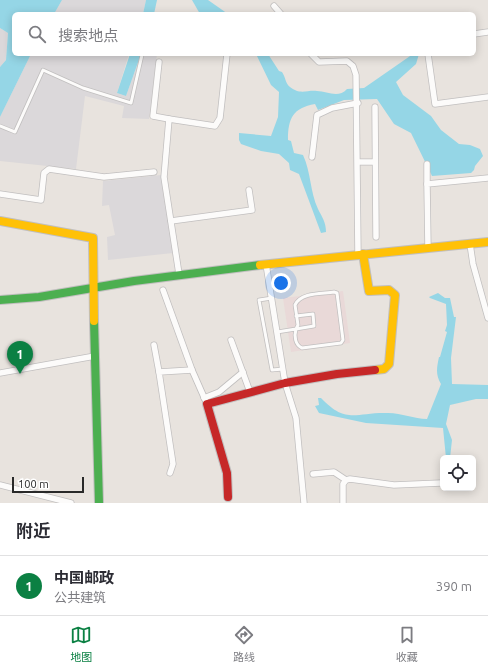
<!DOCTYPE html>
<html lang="zh">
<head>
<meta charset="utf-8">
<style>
  :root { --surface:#fff; --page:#f2f2f3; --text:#2b2b33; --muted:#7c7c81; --line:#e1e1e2; --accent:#0b8043 }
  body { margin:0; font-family:Ubuntu,"Noto Sans SC",sans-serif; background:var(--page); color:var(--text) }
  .controls { position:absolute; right:12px; bottom:12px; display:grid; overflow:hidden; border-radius:6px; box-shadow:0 2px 10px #0003 }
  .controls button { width:36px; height:36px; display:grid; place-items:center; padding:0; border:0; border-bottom:1px solid var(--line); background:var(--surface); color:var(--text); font:20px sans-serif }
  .scale { position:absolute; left:12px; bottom:10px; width:72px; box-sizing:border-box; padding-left:4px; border:2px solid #292929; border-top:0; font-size:11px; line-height:14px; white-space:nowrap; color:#292929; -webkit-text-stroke:3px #fff; paint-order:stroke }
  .you { position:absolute; left:281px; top:283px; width:14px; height:14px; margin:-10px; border:3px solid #fff; border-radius:50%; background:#1a73e8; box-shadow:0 0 0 6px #1a73e833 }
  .badge { display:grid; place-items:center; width:26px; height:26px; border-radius:50%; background:var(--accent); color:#fff; font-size:13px; font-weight:700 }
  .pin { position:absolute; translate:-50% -33px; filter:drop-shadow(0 1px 2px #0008) }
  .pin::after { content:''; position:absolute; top:21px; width:14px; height:12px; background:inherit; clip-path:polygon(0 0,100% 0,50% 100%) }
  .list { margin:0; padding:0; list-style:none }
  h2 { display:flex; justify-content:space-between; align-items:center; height:52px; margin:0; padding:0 16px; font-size:17px }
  h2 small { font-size:13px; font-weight:400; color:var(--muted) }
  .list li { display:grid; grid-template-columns:26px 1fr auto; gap:12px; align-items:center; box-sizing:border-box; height:60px; padding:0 16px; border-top:1px solid var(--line) }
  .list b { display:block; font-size:15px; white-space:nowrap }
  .list p { margin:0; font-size:13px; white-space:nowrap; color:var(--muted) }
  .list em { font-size:13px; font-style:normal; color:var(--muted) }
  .icon { flex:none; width:22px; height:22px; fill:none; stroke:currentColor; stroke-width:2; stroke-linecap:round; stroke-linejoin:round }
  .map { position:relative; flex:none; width:488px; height:503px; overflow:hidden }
  .search { position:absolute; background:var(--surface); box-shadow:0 2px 10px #0003; left:12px; right:12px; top:12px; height:44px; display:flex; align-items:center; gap:10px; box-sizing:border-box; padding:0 14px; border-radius:6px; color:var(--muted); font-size:15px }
  .sheet { height:112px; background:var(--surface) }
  nav { display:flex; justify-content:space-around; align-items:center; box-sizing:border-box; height:56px; border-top:1px solid var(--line); background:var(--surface); font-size:11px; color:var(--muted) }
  nav a { display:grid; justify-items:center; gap:2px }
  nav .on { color:var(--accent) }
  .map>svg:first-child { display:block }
  .industrial { fill:#dbd8da }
  .medical { fill:#e9d9d8 }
  .water { fill:#95d6e6 }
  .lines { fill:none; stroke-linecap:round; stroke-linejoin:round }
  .lane-casing { stroke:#c1bfbf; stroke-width:4.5 }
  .street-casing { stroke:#c1bfbf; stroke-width:7 }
  .fast-casing { stroke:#c1bfbf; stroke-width:10 }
  .slow-casing { stroke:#c1bfbf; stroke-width:10 }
  .jam-casing { stroke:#c1bfbf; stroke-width:10 }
  .lane { stroke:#fcfbfa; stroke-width:3 }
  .street { stroke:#fcfbfa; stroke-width:5.5 }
  .fast { stroke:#4caf50; stroke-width:8 }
  .slow { stroke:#ffc107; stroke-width:8 }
  .jam { stroke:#c62828; stroke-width:8 }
</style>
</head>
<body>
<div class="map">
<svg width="488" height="503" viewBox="0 0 488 503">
  <rect width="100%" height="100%" fill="#e8e3de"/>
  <!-- industrial -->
  <g class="industrial">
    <path d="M62 0H146L143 14H54Z"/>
    <path d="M0 28 8 33 6 60 0 67Z"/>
    <path d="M31 54H129L117 93 126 96 141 54H157L149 119 122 118 124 106 85 96 76 169 0 161V117Z"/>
    <path d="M161 175 173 253 108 260 107 237 115 235 109 205 102 206 103 181Z"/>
  </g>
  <!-- medical -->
  <path class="medical" d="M343 291 350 343 291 352 283 298Z"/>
  <!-- water -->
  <g class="water">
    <path d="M0 0H62L54 14H14V54H31L0 117V67L6 60 8 33 0 28Z"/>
    <path d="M146 0H157L154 14H143Z"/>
    <path d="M192 0H208L228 14H200Z"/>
    <path d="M130 54H141L126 96 117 93Z"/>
    <path d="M256 54H268L279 71 282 72C286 78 285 83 290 87 300 95 306 90 317 91 327 91 338 99 347 89L364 88 413 54H419L416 64 396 82 403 95 431 116 441 130 459 144 470 145 480 149 483 156 475 166 474 170 471 173 432 176 411 133 394 124 377 99 344 100 318 110 315 104C293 108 288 118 288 140L291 141 294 153 303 155C311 172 310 192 318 209 322 217 326 222 326 232L321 233 299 174 290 170 289 163 279 154 261 151 241 144 239 140V133L271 136 278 117 279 92 271 85Z"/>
    <path d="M438 293 445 298H450L454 317H456L451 358 452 384 488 385V399H476L450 405 446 424 452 440 450 458H446L443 428 366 423 319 413 315 406 319 405 318 398H321C347 425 355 412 388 413 402 413 414 419 427 419L441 384C435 374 437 367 439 357H440L447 332 445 331 447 325 446 304 430 298 429 297Z"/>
  </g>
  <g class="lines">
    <!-- lane casing -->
    <g class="lane-casing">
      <g id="lane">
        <path d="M0 126 15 132 43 70 83 88 131 103 142 55"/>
        <path d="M272 298 259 300 272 370 283 369"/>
        <path d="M277 332 296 329 298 325 295 305C301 292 322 294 334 292L337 293 343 340 341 343 302 348C295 345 294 336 296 329L314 326 313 314 296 316"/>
      </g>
    </g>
    <!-- street casing -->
    <g class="street-casing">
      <g id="street">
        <path d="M274 6 281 14"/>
        <path d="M474 34 488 32"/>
        <path d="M311 54 319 62 347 61 353 66 356 75 358 255"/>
        <path d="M428 54 435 104 488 97"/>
        <path d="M159 62 153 116 169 119"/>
        <path d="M375 107 376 237"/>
        <path d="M312 157 317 115 332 108 358 103"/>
        <path d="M358 162H374"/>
        <path d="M427 164V184"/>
        <path d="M0 194 41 200 44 173 49 169 104 177 154 172"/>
        <path d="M171 221 252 210 249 190"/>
        <path d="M470 244 473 264 488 318"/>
        <path d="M428 248 427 184 488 178"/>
        <path d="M266 264 285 383 296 418 304 503"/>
        <path d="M179 274 164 177 169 119 215 126 220 118 227 54"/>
        <path d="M163 290 192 370 207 404"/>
        <path d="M231 340 250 392"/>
        <path d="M154 345 159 372"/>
        <path d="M0 373 95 356"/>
        <path d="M204 398 219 392 243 372"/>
        <path d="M170 473 173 464 159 372 192 370"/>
        <path d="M313 474 334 472 346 480"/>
        <path d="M0 485 71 503"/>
        <path d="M343 503V484L346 480 350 479 394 485 441 483"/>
      </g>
    </g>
    <!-- fast casing -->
    <g class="fast-casing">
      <g id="fast">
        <path d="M0 300 39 297 134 281 260 265"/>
        <path d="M94 321 99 503"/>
      </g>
    </g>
    <!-- slow casing -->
    <g class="slow-casing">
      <g id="slow">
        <path d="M0 221 93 238 94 321"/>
        <path d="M363 254 369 291 389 290 395 295 389 364 384 369 375 370"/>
        <path d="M260 265 488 242"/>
      </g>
    </g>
    <!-- jam casing -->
    <g class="jam-casing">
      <path id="jam" d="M228 497 227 473 207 404 285 383 337 374 375 370"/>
    </g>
    <!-- lane -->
    <use href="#lane" class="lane"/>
    <!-- street -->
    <use href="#street" class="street"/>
    <!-- fast -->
    <use href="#fast" class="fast"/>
    <!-- slow -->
    <use href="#slow" class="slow"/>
    <!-- jam -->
    <use href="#jam" class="jam"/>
  </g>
</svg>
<div class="controls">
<button><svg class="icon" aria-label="locate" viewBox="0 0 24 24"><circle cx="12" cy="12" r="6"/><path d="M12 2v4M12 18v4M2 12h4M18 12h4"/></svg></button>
</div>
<div class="scale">100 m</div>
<div class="you"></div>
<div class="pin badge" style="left:20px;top:374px">1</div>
<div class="search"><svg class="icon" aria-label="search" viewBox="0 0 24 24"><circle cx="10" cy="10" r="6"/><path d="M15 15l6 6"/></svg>搜索地点</div>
</div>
<section class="sheet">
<h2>附近<small></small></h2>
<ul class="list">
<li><span class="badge">1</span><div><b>中国邮政</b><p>公共建筑</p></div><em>390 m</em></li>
</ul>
</section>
<nav>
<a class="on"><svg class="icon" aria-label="map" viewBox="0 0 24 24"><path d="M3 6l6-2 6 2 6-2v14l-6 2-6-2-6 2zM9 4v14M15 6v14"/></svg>地图</a>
<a><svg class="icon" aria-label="directions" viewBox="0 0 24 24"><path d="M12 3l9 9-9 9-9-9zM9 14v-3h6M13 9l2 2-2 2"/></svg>路线</a>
<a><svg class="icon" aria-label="saved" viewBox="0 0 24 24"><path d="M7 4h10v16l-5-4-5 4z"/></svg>收藏</a>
</nav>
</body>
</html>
